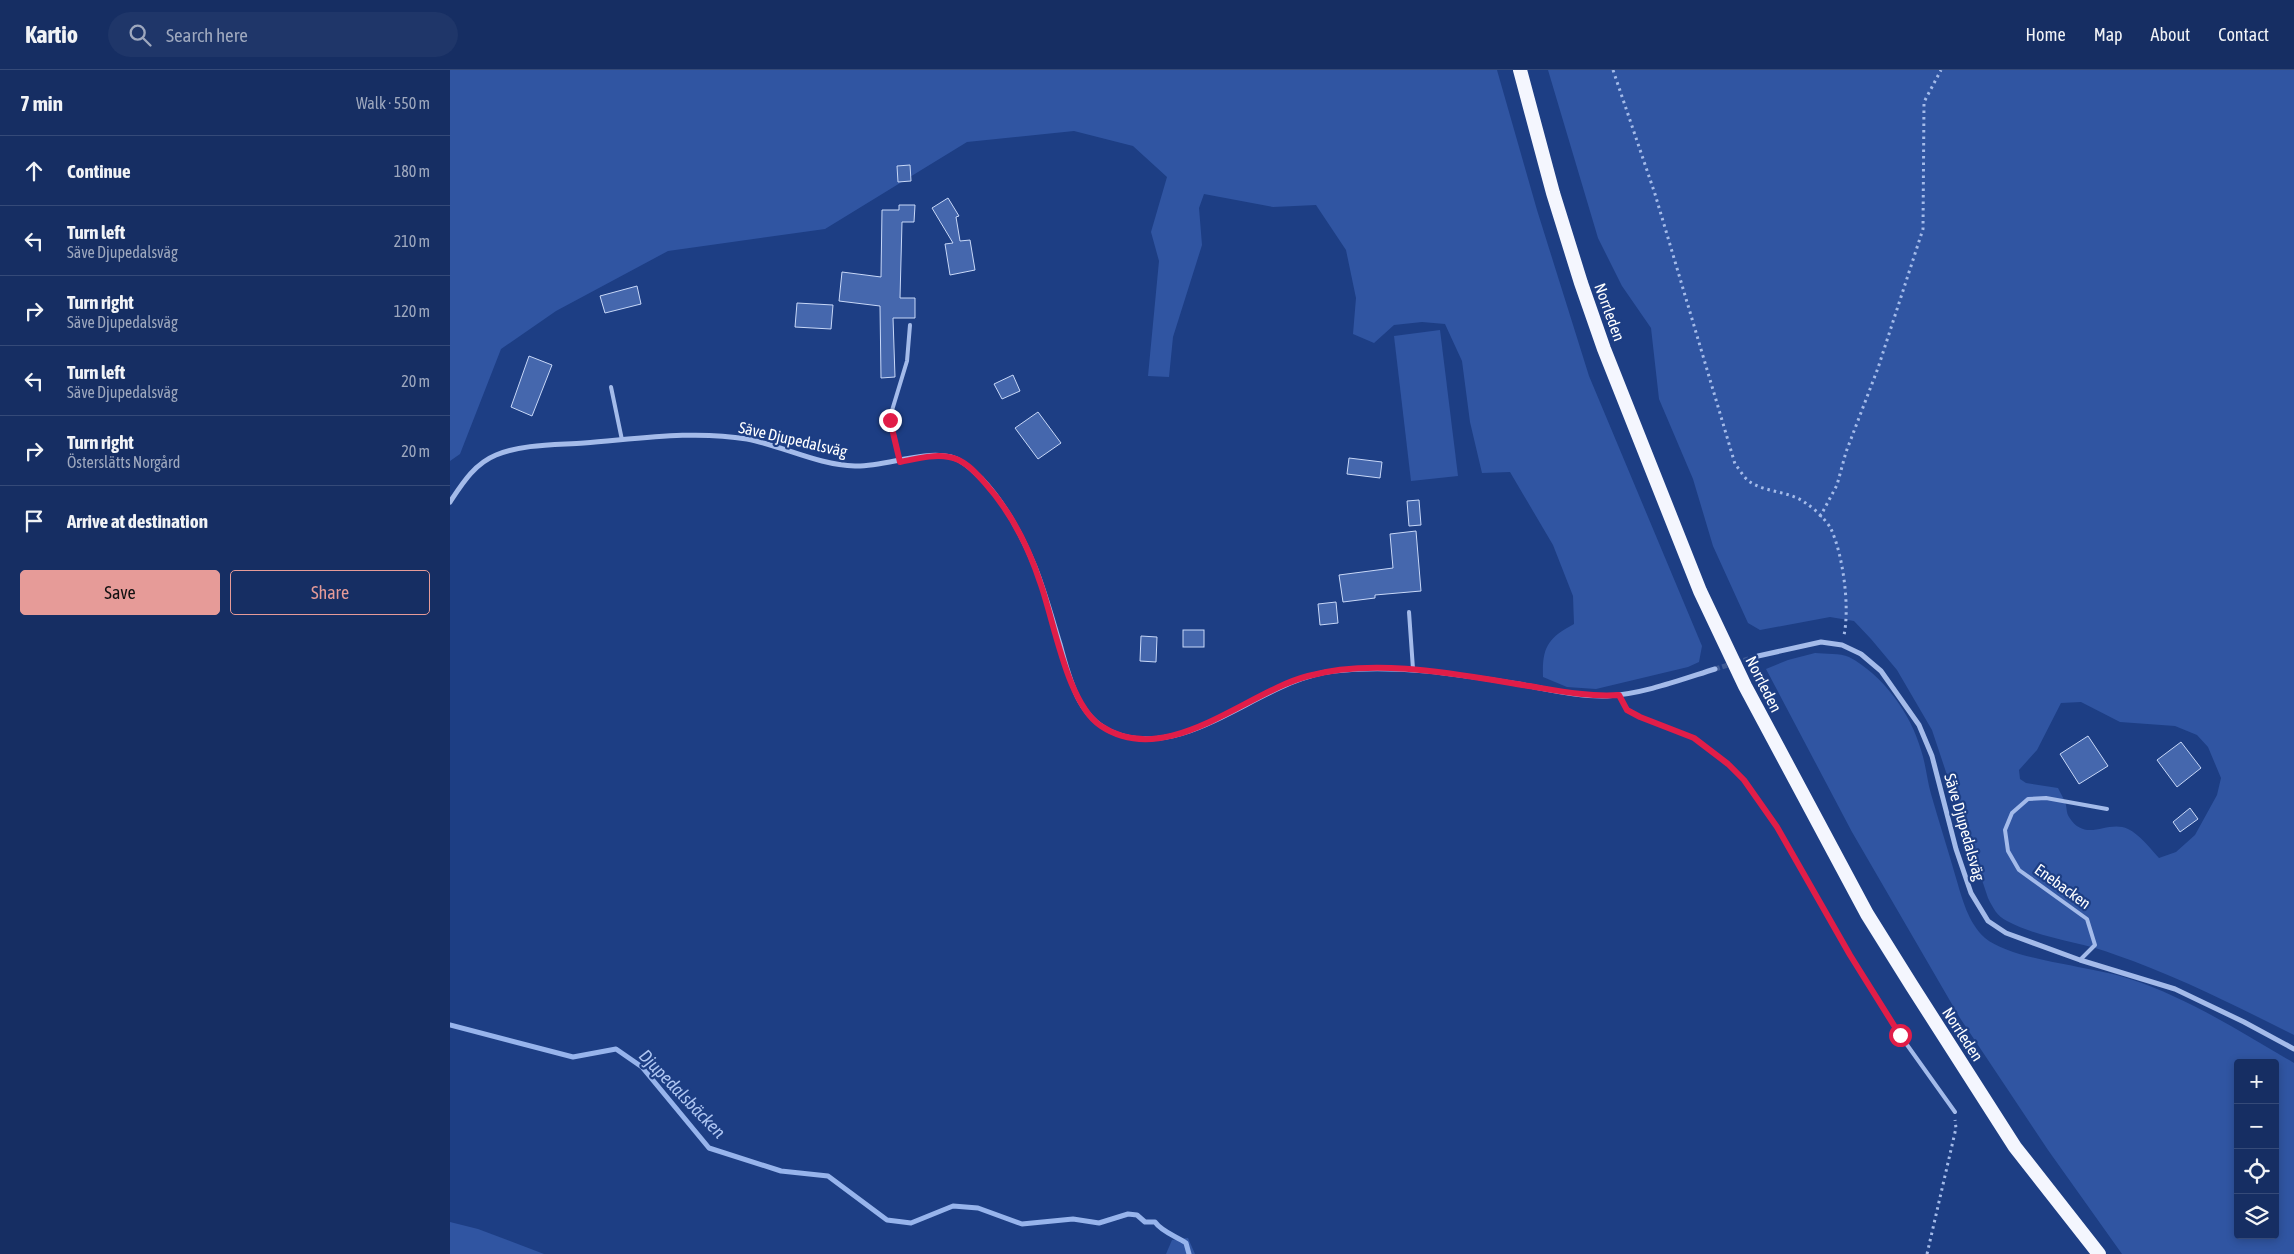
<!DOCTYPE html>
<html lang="en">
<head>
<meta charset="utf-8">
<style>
  :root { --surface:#162e63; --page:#1f3669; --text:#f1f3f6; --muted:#9ea8be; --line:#354a78; --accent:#e69b98 }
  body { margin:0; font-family:"Asap Condensed",sans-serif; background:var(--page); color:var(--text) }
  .controls { position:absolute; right:15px; bottom:15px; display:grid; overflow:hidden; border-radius:5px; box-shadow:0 2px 8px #0003 }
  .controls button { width:45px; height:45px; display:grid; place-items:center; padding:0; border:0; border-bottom:1px solid var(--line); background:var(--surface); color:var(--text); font:25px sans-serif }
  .stop { position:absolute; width:15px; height:15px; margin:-11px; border:4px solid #e11d48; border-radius:50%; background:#fff }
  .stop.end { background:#e11d48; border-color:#fff; box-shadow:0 1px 5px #0008 }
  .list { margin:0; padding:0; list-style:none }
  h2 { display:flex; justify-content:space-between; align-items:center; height:65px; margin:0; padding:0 20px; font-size:21px }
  h2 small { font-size:16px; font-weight:400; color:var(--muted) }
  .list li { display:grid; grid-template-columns:32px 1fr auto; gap:15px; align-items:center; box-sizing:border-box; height:70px; padding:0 20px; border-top:1px solid var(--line) }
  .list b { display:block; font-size:19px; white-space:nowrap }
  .list p { margin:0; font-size:16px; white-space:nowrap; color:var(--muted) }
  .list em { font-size:16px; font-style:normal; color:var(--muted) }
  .actions { display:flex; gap:10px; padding:15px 20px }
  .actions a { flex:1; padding:11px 0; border:1px solid var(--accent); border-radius:5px; text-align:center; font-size:18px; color:var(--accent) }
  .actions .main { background:var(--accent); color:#111 }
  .icon { flex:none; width:28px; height:28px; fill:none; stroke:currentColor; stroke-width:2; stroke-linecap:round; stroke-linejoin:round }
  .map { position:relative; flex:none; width:1844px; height:1184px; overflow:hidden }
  header { display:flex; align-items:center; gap:30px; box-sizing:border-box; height:70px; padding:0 25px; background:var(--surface); border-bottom:1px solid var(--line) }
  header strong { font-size:24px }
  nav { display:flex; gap:28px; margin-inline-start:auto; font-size:18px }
  .search { width:350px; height:45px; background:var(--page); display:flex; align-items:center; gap:12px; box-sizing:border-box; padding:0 18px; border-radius:28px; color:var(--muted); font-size:19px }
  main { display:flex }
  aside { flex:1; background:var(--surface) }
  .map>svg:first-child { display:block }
  .green { fill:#3055a2; fill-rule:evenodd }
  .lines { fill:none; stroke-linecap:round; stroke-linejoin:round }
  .stream { stroke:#97b4ec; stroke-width:5 }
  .building { fill:#4567ad; stroke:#c8d8f8 }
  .minor-tunnel { stroke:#3f5b96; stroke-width:5; stroke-dasharray:5 2.5; stroke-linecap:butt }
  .path { stroke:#a4bbea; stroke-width:3; stroke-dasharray:2.5 4; stroke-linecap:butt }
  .service { stroke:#a4bbea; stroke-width:4 }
  .minor { stroke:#a4bbea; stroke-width:5 }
  .trunk { stroke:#f4f6fe; stroke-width:14 }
  .route { stroke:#e11d48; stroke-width:6 }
  .labels { text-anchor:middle; stroke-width:4.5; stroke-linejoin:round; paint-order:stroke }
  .street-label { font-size:16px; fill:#fff; stroke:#1d3e84 }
  .water-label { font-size:18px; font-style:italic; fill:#afc6f2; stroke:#1d3e84 }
</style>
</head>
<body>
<header>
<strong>Kartio</strong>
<div class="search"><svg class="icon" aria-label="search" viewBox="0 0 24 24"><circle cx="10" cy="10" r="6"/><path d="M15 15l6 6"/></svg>Search here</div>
<nav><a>Home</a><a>Map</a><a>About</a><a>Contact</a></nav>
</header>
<main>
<aside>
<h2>7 min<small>Walk · 550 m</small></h2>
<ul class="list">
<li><svg class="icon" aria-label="ahead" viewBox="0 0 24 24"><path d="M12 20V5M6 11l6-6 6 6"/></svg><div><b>Continue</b></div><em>180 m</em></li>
<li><svg class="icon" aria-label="left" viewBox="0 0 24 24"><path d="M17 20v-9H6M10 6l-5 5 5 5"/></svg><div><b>Turn left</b><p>Säve Djupedalsväg</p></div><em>210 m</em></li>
<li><svg class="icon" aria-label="right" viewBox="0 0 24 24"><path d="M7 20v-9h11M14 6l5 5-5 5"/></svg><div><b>Turn right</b><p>Säve Djupedalsväg</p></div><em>120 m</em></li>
<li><svg class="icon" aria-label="left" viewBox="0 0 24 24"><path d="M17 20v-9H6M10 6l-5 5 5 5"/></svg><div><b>Turn left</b><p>Säve Djupedalsväg</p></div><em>20 m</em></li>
<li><svg class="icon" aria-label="right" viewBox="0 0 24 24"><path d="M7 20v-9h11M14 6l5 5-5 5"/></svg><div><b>Turn right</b><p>Österslätts Norgård</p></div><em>20 m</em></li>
<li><svg class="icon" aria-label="arrive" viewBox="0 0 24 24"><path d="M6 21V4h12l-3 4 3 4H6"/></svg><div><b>Arrive at destination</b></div></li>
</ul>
<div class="actions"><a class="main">Save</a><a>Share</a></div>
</aside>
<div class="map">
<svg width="1844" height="1184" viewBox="0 0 1844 1184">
  <rect width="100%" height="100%" fill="#1d3e84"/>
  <!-- green -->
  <g class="green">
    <path d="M0 0H1047L1087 140 1139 306 1252 576 1249 592 1238 597 1146 619 1117 617 1093 607C1092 577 1098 568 1124 554L1123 526 1103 475 1060 402 1032 403 1020 352 1012 291 995 254 972 252 944 255 924 273 903 264 906 228 896 180 866 135 823 137 754 124 749 138 752 175 723 267 719 307 698 306 709 191 701 162 717 107 683 76 624 61 517 72 375 159 218 181 106 241 51 279 10 384 0 391Z"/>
    <path d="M1098 0H1844V965C1786 936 1727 906 1666 885 1630 871 1591 869 1557 851 1547 846 1543 838 1538 828L1482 660 1447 600 1421 569 1404 551 1380 547 1310 560 1298 553 1263 476 1243 409 1209 329 1201 258 1172 216 1148 168ZM1631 632 1670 652 1725 656 1747 665 1758 677 1771 708 1767 725 1745 765 1726 782 1709 788C1701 779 1689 764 1678 759 1657 749 1636 774 1619 747 1616 743 1617 736 1615 732 1613 727 1610 722 1608 718L1576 713 1570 709 1569 700 1587 680 1611 633Z"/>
    <path d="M990 260 1008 406 961 411 944 266Z"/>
    <path d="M1365 583C1375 584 1390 583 1399 587 1433 605 1461 644 1471 680 1476 695 1477 710 1481 724 1489 752 1498 780 1506 808 1512 828 1518 853 1535 868 1563 891 1642 896 1680 909 1738 928 1791 962 1844 993V1184H1672L1598 1080 1510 948 1402 762 1316 599 1338 590ZM1788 993H1825V1165H1788Z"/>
    <path d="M0 1152 28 1159 94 1184H0Z"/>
    <path d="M738 1168 745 1184H716L722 1170Z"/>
  </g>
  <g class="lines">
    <!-- stream -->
    <path class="stream" d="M0 955 123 987 166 979 192 997 259 1078 331 1101 378 1106 437 1150 461 1153 503 1136 528 1138 572 1154 623 1149 649 1153 678 1144 687 1145 695 1152H705C712 1162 726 1166 736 1173L739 1184"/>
  </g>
  <!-- building -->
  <g class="building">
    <path d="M460 95 461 111 448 112 447 96Z"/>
    <path d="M498 128 509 146 506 147 510 171 520 170 525 200 500 205 495 174 503 173 482 138Z"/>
    <path d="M449 135H465L464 152H452L450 228H465V248H443L445 307 431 308 430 236 389 231 392 202 431 207 432 140H449Z"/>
    <path d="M187 216 191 234 155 243 150 226Z"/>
    <path d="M347 233 383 235 381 259 345 257Z"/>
    <path d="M79 286 102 295 82 346 61 337Z"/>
    <path d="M563 305 570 321 552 329 544 314Z"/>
    <path d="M588 342 611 373 588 389 565 358Z"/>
    <path d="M899 388 932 392 930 408 897 404Z"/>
    <path d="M969 430 971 455 959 456 957 431Z"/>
    <path d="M966 461 971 521 925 525V528L893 532 889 505 943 498 940 464Z"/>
    <path d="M886 532 888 553 870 555 868 534Z"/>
    <rect x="733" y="560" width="21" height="17"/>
    <path d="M691 566 707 567 706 592 690 591Z"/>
    <path d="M1638 666 1658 696 1629 714 1610 684Z"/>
    <path d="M1731 672 1751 698 1727 717 1707 690Z"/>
    <path d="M1740 738 1748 749 1730 762 1723 752Z"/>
  </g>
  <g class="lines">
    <!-- minor-tunnel -->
    <path class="minor-tunnel" d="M1265 599 1308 586"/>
    <!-- path -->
    <g class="path">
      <path d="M1163 0 1205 124 1285 394C1290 400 1294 408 1300 412 1317 423 1341 421 1357 434 1365 439 1377 451 1381 459 1393 485 1400 537 1394 565"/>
      <path d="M1370 447 1387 415 1396 382 1428 298 1473 159 1474 32 1491 0"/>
      <path d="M1477 1184 1506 1058 1505 1050"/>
    </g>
    <!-- service -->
    <g class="service">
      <path d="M161 317 172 370"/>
      <path d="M450 392 440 347 457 291 460 255"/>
      <path d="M959 542 963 599"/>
      <path d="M1169 625 1177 640 1190 647 1244 668 1278 694 1294 710 1327 757 1400 885 1450 965 1505 1042"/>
      <path d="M1630 890 1645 875 1637 849 1569 800 1558 781 1555 760 1562 743 1578 729 1596 728 1657 739"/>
    </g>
    <!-- minor -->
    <g class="minor">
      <path d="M0 432C12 414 24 394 46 385 73 374 105 375 134 373 187 369 243 360 297 369 333 376 368 395 405 396 435 397 472 380 501 387 513 390 522 400 531 408 555 433 572 465 585 497 595 522 602 548 610 574 620 610 628 650 667 664 740 690 813 608 884 601 946 594 1007 604 1068 614 1097 619 1128 627 1157 626 1193 624 1230 610 1265 599"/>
      <path d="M1308 586 1371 572 1392 575 1411 584 1431 601 1469 655 1482 686 1506 779 1521 823 1538 851 1556 863 1630 890 1725 919 1794 952 1844 979"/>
    </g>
    <!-- trunk -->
    <path class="trunk" d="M1070 0 1103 123 1131 213 1154 279 1250 521 1295 616 1417 844 1462 916 1565 1077 1649 1184"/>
  </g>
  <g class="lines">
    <!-- route -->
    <path class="route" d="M440 350 450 392C466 389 483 384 499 387 514 389 526 403 535 413 561 442 578 476 590 512 604 550 617 634 651 656 717 700 796 622 858 606 926 587 1011 605 1079 616 1109 621 1138 627 1169 625L1177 640 1190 647 1244 668 1278 694 1294 710 1327 757 1400 885 1450 965"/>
  </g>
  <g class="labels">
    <!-- street labels -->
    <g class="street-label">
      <text transform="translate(1160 242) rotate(70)" y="6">Norrleden</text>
      <text transform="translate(343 369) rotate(13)" y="6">Säve Djupedalsväg</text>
      <text transform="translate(1314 614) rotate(63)" y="6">Norrleden</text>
      <text transform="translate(1515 757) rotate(74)" y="6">Säve Djupedalsväg</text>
      <text transform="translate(1613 816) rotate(36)" y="6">Enebacken</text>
      <text transform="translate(1513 964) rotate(57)" y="6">Norrleden</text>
    </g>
    <!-- water labels -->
    <g class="water-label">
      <text transform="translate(232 1024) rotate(46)" y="6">Djupedalsbäcken</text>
    </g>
  </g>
</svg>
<div class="controls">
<button>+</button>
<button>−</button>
<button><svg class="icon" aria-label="locate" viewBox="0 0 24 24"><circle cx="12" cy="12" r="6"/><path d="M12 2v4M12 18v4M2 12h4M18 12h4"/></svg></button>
<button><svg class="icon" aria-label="layers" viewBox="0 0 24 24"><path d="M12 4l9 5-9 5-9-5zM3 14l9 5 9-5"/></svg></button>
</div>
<div class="stop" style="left:1450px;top:965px"></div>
<div class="stop end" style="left:440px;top:350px"></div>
</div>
</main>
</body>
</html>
